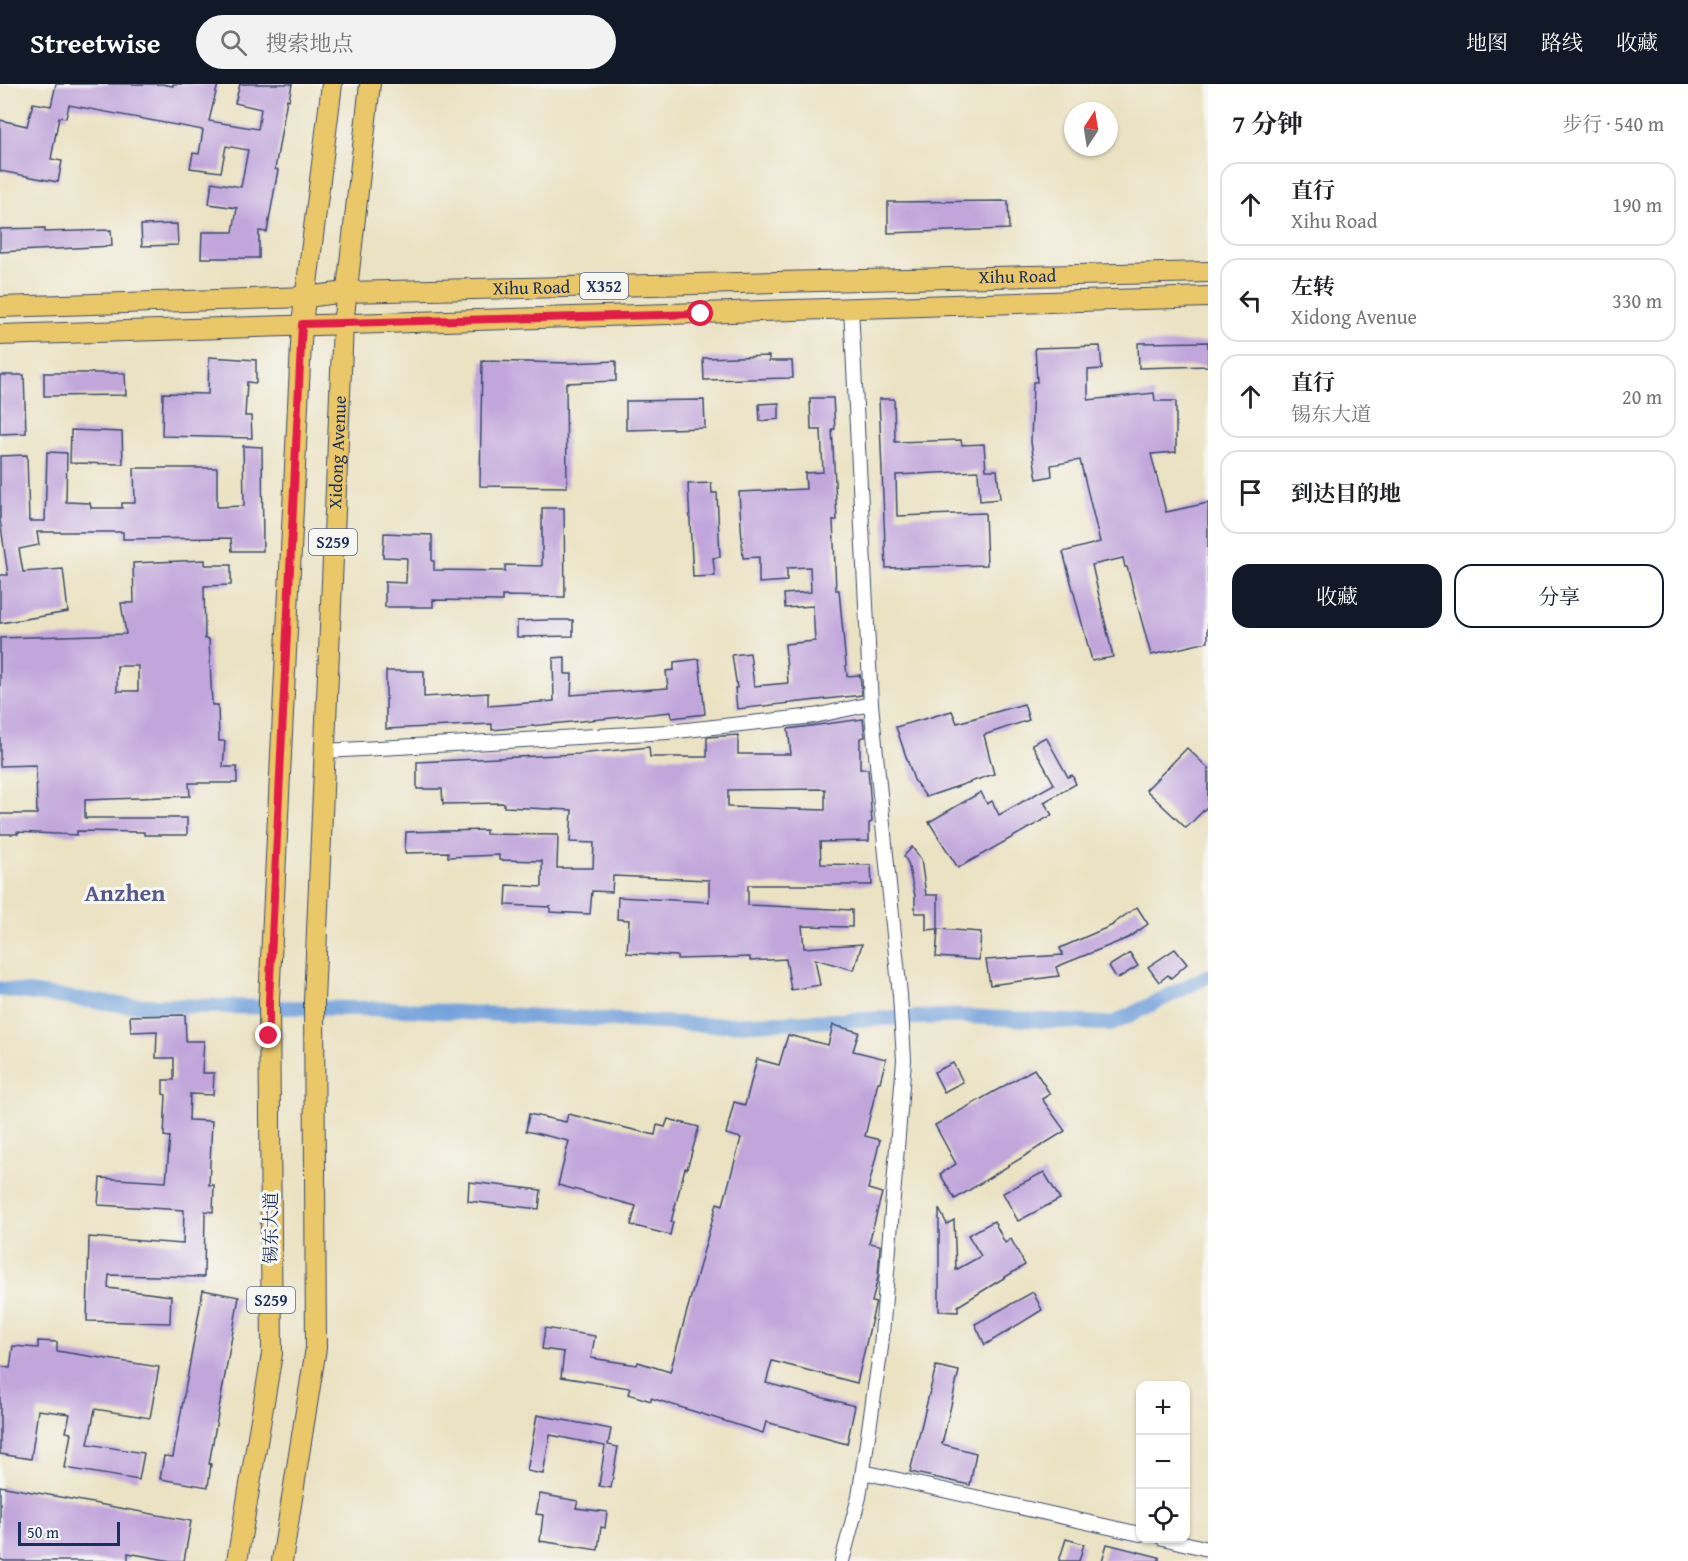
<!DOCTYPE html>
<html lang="zh">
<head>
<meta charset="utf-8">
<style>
  :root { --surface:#fff; --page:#f2f2f2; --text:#202124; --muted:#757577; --line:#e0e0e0; --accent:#111827 }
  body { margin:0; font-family:"Gentium Book Plus","Noto Serif SC",serif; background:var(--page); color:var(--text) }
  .controls { position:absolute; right:18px; bottom:18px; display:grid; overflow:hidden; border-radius:12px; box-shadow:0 2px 4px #0004 }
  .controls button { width:54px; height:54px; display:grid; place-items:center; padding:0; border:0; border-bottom:2px solid var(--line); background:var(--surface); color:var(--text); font:30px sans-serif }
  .compass { position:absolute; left:1064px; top:18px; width:54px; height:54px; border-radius:50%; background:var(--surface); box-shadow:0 2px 4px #0004; rotate:12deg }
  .scale { position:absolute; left:18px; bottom:15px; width:102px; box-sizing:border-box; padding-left:6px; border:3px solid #1b2f5e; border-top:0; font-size:16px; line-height:21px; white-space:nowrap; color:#1b2f5e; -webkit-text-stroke:4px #f6f6f2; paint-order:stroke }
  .stop { position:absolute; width:18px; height:18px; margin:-14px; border:4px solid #e11d48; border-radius:50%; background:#fff }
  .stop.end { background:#e11d48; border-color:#fff; box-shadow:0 2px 6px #0008 }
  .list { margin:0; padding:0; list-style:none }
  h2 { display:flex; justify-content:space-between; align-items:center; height:78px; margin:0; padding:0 24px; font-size:26px }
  h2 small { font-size:20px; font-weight:400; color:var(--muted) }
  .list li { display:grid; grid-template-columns:39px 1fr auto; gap:18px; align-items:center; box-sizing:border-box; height:84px; margin:0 12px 12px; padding:0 12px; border:2px solid var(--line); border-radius:18px }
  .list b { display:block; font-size:22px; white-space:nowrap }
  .list p { margin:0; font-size:20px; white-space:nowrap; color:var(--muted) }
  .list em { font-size:20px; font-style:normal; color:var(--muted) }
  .actions { display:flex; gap:12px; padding:18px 24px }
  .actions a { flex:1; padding:14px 0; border:2px solid var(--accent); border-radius:18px; text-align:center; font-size:21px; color:var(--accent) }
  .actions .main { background:var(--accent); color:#fff }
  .icon { flex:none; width:33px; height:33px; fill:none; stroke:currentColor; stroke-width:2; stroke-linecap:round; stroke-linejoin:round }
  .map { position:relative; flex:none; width:1208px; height:1477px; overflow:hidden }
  header { display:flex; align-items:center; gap:36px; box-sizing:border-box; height:84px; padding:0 30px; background:var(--accent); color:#fff }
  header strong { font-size:28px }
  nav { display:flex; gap:33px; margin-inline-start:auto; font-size:21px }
  .search { width:420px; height:54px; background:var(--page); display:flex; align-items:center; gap:15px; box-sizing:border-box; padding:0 21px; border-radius:33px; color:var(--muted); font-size:22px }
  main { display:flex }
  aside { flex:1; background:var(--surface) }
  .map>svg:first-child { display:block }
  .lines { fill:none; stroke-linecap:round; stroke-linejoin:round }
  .canal { stroke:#72a1db; stroke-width:15 }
  .building { fill:#c1a5db; fill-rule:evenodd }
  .minor-casing { stroke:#3a4a6d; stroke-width:16 }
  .primary-casing { stroke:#3a4a6d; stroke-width:22 }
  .minor { stroke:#fff; stroke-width:14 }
  .primary { stroke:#eac769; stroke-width:20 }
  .route { stroke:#e11d48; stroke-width:8 }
  .labels { text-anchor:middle; stroke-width:6; stroke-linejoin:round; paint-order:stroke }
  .shield { fill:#f6f6f2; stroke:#5d6b8a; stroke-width:1.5 }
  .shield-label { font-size:16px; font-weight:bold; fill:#1b2f5e }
  .street-label { font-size:18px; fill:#1b2f5e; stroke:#f6f6f2 }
  .district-label { font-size:24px; font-weight:bold; fill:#55588a; stroke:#f6f6f2 }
</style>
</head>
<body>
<header>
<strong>Streetwise</strong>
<div class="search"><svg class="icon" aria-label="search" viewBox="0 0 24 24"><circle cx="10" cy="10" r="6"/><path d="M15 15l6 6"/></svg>搜索地点</div>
<nav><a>地图</a><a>路线</a><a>收藏</a></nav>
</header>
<main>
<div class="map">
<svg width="1208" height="1477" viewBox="0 0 1208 1477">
  <rect width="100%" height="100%" fill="#f6f6f2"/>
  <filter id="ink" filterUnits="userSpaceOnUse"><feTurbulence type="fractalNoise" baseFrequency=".0167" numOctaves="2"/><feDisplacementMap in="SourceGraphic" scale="12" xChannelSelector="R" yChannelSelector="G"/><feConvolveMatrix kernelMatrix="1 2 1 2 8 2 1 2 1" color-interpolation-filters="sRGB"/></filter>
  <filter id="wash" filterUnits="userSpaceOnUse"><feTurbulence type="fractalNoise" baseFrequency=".008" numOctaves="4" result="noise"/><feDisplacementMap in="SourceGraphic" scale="24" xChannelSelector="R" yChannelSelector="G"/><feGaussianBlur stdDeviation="1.35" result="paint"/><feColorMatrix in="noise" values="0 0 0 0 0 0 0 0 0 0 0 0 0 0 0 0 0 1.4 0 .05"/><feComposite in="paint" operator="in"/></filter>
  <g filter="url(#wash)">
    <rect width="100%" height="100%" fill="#ebe2c3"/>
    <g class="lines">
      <!-- canal -->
      <path class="canal" d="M0 905 124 921 392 925 711 941 958 932 1112 940 1208 892"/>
    </g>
    <g id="blocks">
      <!-- building -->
      <g class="building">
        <path d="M56 0H162L173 2V0H218L209 37 258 45 261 25 235 19 240 0H292L289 16 287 15 275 85 278 86 267 148 259 147V174H201L202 148H233L237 124 209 120 212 98 241 103 248 66 226 62 221 88 190 84 193 69 199 70 203 46 69 21 66 34 59 33 51 75 62 77 58 98 0 87V36L27 42 33 19 51 22Z"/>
        <path d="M1008 117 1009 145 888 149V118Z"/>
        <path d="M177 140 178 161 142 162 141 141Z"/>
        <path d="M45 144V148L111 146 112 162 0 168V145Z"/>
        <path d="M1208 258V282L1139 284 1138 259Z"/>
        <path d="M1100 262 1102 285 1088 286V316L1154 309 1155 317H1176V368L1151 370 1166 428 1208 419V558L1151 571 1127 483H1125L1123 474 1092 481 1113 573 1092 577 1063 468 1100 458 1080 376 1051 381 1052 392 1037 395 1031 358 1033 298H1037L1035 264Z"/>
        <path d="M769 272V277H792L793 294 704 296 703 274Z"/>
        <path d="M209 273 256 276V299L247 298 245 332H251L252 354 162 352 163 309 208 310Z"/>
        <path d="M482 277 570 279 616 277V297L566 299 567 403 480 402Z"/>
        <path d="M44 289H125L126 311 44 312Z"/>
        <path d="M0 291H24L26 349 0 350Z"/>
        <path d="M810 314H833L835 345H832L837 436H833L836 506H839L847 592 860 591 862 611 737 625 735 604H737L732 571 750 569 754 602 788 599 785 560 815 557 813 522 785 524 784 510 811 508 810 483 787 484V497L759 499V473L743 474 739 408 806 405 805 389 823 388 821 346H811Z"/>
        <path d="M879 315H894L895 358 961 356 962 361 984 360 986 386H997L1000 415 980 417 978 387 896 391 897 432 985 429 987 481 886 484Z"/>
        <path d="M704 316 705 344 626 346V317Z"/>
        <path d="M779 319V335L760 337 759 320Z"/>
        <path d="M71 346 122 348 123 380 70 379Z"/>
        <path d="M243 362 262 363 263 467H232L231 454 123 455V448H37L39 461 19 465 23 488 63 485 68 528 0 539V491H8L0 436V372L27 371 29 437H45L47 368 67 369 66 418 90 419 91 424H122V419H135L134 384H217V423L244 422Z"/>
        <path d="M711 399 712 409H717L720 473 713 474 715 492 693 493 688 400Z"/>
        <path d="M542 424H564L565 513 502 512V517L433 516V523H385V498L406 499 407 474 383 473 384 449 432 451V477H434V486L505 487V481L542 482Z"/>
        <path d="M205 476V481H231V501L204 502 205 555H209L212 621H218L219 657H225L223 683H237V699H189L190 712 85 716V734H187V751H144V748L77 747V751L17 748 18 750H0V730H37L36 681 0 682V554L126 550 121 519H134L133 479ZM117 582H138V607H117Z"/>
        <path d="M547 536H573V552L517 553V537Z"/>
        <path d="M565 573V590H572L571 611 668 604 666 587 674 586V578L699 575 705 630 672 634 671 628 492 646V640L386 645V587H424V613L488 609V622L554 617 553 574Z"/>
        <path d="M1024 620 1029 636 984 651 994 690 926 713 914 696 896 643 952 627 957 639Z"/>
        <path d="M863 635 865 653 860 654V685H868L872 738 869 739V757L820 758 821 780 871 781 872 801H748V821L852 826V843L802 842 804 864 862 860 854 886 815 875 820 901 791 906 786 875 750 877V873L677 875V872L627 869 629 836 617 835 618 813 709 818V796L613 792 612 808 592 807 590 830 550 828V823L506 821 507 801 542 803V777L499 776V771L448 773V768L405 769 406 748 486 746V750L558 751 557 784H593L594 759 570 758 572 726 504 723V719L443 720 442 705H417V678L578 670 649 663 650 673H707V653L738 651V670H791L788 645ZM825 705V726L728 723V706Z"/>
        <path d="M1046 653 1068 693 1072 691 1076 700 1044 718 1052 731 958 784 929 738 981 708 987 720 992 717 999 731 1054 700 1032 660Z"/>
        <path d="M1187 664 1208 684V722L1186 744 1146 706Z"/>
        <path d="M912 763 921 775 926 811H938V845L926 846V829H915V812L908 779 904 772Z"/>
        <path d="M1137 823 1148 840 1128 854 1056 883 1059 892 990 901 986 876 1063 871 1060 864 1113 841V840Z"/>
        <path d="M938 845 981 848 979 876 936 873Z"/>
        <path d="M1175 865 1187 880 1171 894 1168 891 1159 898 1148 883Z"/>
        <path d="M1130 869 1138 882 1117 895 1109 882Z"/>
        <path d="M185 931 186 957H204L202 989H214L213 1011 190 1010 189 1036 212 1037 209 1101H214L213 1128 205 1127 204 1193 109 1191 108 1204 171 1212 170 1239 87 1237 89 1153 183 1160 184 1126 98 1121 100 1094 166 1098 170 1053 164 1052 166 1011 163 1010V996H174V974H156L157 947 131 948 130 932Z"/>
        <path d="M833 941 859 948 853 967 886 975 880 998H878L865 1052 880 1056 868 1105 882 1109 869 1159 880 1161 878 1193 872 1218 876 1219 875 1221 857 1299 772 1277 766 1299 855 1322 847 1360 766 1338 763 1349 651 1314V1317L628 1310 630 1304 561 1293 564 1268 542 1265 545 1244 595 1252 591 1274 637 1281 638 1278 670 1288 717 1119 723 1121 741 1054 726 1050 734 1018 745 1021 757 975 779 981 788 951 828 961Z"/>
        <path d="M953 979 963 998 944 1008 934 988Z"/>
        <path d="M1034 985 1050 1010 1042 1015 1065 1047 955 1115 940 1090 956 1080 935 1041Z"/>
        <path d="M529 1030 566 1038 568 1030 655 1051 657 1041 665 1043 668 1035 699 1043 687 1085 685 1084 671 1138H673L670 1151 631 1141 636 1122 558 1101 569 1057 526 1047Z"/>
        <path d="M1044 1088 1060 1115 1018 1137 1003 1109Z"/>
        <path d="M469 1098 541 1106 539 1125 468 1117Z"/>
        <path d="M939 1125 947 1140 954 1136 956 1186 981 1172 968 1151 994 1137 1005 1159 1011 1155 1025 1181 958 1222V1228L939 1227Z"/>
        <path d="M203 1206 239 1213 209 1380H211L208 1403 160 1395 164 1372 173 1373Z"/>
        <path d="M1033 1208 1042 1226 985 1261 975 1240Z"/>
        <path d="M38 1257 57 1258V1267L159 1283 150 1334 95 1325 88 1360 144 1369 139 1396 65 1384 71 1349 66 1348 70 1330 38 1326 31 1375 0 1370V1282L10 1284 13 1262 38 1264Z"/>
        <path d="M936 1282 959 1287 942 1360 976 1369 970 1401 910 1388Z"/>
        <path d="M537 1331 611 1345 608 1361 618 1363 611 1404 599 1402 605 1362 550 1351 543 1390 527 1387Z"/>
        <path d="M0 1402 191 1437 184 1477H171L128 1469V1477H4L0 1475Z"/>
        <path d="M540 1410 578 1417 576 1424 607 1428 605 1444 601 1443 598 1466 540 1457 543 1431 536 1430Z"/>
        <path d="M1066 1455 1084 1460 1079 1477H1059Z"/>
        <path d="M1107 1460 1159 1473V1477H1102Z"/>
      </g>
    </g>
  </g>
  <g filter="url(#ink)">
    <use href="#blocks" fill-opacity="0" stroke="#3a4a6d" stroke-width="1.5"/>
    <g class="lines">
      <!-- minor casing -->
      <g class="minor-casing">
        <g id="minor">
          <path d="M325 667 668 648 814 632 871 620"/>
          <path d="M863 1388 1140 1450"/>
          <path d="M1163 1454 1208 1465"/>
          <path d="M842 1477 859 1413 881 1263 904 976 900 911 871 620 851 224"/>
        </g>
      </g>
      <!-- primary casing -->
      <g class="primary-casing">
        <g id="primary">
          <path id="s1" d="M0 223 306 213 346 208 1208 188"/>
          <path d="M0 251 1208 213"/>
          <path d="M237 1477 272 1270 269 916 302 240 332 0"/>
          <path id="s2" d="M282 1477 316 1264 314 917 343 241 370 0"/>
        </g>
      </g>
      <!-- minor -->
      <use href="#minor" class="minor"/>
      <!-- primary -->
      <use href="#primary" class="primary"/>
    </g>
  </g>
  <g class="lines" filter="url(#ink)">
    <!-- route -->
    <path class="route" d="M269 952V916L302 240 701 230"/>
  </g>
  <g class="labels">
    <!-- shield labels -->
    <g class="shield">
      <rect x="580" y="189" width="48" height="26" rx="4.5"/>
      <rect x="309" y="445" width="48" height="26" rx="4.5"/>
      <rect x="247" y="1203" width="48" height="26" rx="4.5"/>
    </g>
    <g class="shield-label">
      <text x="604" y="208">X352</text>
      <text x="333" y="464">S259</text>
      <text x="271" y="1222">S259</text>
    </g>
    <!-- street labels -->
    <g class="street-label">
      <text dy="6" stroke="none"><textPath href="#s1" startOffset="1018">Xihu Road</textPath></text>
      <text dy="6" stroke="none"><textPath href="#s1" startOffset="532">Xihu Road</textPath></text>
      <text dy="6" stroke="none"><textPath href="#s2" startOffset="1112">Xidong Avenue</textPath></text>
      <text transform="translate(271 1144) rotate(-90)" y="6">锡东大道</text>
    </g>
    <!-- district labels -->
    <g class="district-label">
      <text x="125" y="817">Anzhen</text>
    </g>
  </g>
</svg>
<div class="controls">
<button>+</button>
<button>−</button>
<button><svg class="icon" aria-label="locate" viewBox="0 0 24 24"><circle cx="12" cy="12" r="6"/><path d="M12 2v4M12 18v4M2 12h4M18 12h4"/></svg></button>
</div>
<svg class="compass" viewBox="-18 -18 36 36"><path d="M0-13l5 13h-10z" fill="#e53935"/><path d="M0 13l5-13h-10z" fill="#757577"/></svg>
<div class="scale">50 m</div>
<div class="stop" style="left:701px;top:230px"></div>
<div class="stop end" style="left:269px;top:952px"></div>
</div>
<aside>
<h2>7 分钟<small>步行 · 540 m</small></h2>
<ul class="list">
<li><svg class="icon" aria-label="ahead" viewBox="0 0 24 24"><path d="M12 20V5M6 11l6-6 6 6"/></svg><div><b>直行</b><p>Xihu Road</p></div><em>190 m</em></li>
<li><svg class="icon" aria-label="left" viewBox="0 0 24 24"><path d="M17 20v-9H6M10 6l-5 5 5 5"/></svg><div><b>左转</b><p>Xidong Avenue</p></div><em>330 m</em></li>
<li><svg class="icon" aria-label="ahead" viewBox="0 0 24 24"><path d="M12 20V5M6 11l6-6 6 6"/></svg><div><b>直行</b><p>锡东大道</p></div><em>20 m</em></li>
<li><svg class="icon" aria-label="arrive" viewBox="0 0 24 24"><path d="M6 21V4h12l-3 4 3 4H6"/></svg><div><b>到达目的地</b></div></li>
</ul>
<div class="actions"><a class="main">收藏</a><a>分享</a></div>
</aside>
</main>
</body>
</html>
